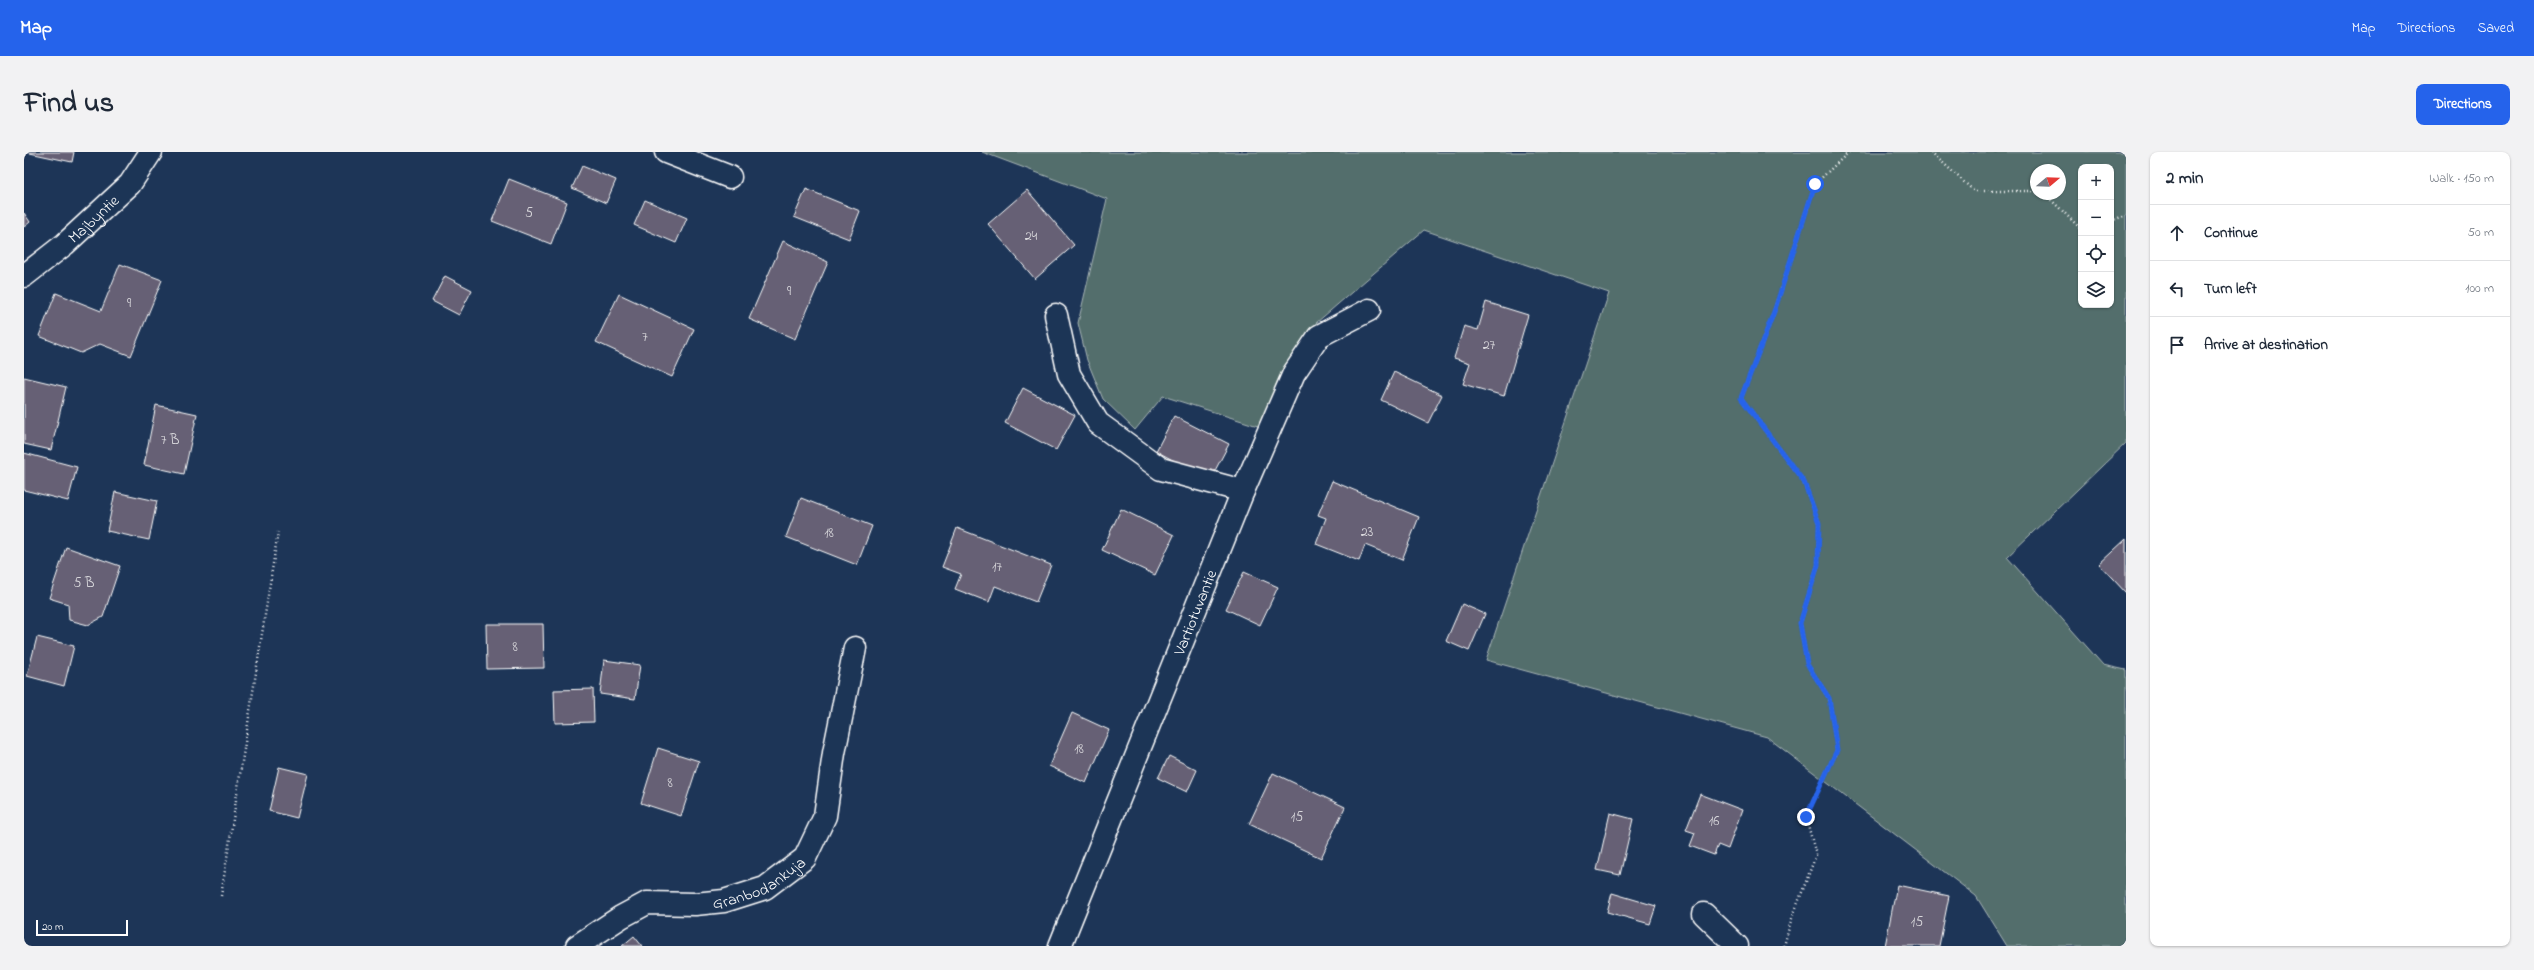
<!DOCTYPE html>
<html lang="en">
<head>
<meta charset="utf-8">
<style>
  :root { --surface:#fff; --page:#f2f2f3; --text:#1f2937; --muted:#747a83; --line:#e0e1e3; --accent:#2563eb }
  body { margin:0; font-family:"Indie Flower",sans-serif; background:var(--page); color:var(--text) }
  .controls { position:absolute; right:12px; top:12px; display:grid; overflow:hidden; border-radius:8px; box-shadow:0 1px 3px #0004 }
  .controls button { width:36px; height:36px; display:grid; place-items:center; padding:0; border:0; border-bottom:1px solid var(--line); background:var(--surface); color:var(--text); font:20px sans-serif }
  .compass { position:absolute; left:2006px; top:12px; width:36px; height:36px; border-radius:50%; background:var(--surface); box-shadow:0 1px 3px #0004; rotate:71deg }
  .scale { position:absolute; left:12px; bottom:10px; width:92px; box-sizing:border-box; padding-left:4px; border:2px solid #fff; border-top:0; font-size:11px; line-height:14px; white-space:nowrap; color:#fff; -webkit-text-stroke:3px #1d3557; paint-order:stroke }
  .stop { position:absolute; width:12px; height:12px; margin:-9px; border:3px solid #2563eb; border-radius:50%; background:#fff }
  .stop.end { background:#2563eb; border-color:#fff; box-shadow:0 1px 4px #0008 }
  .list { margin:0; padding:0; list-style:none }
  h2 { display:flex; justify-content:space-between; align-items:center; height:52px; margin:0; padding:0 16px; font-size:17px }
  h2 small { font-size:13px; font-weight:400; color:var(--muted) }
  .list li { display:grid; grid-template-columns:26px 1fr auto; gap:12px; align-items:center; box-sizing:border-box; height:56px; padding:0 16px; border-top:1px solid var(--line) }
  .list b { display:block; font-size:15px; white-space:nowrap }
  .list em { font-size:13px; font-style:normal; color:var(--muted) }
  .icon { flex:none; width:22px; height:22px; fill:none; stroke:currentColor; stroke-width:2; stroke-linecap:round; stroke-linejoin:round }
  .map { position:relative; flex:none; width:2102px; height:794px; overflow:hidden; border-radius:8px }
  header { display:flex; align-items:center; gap:24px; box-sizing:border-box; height:56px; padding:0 20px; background:var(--accent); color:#fff }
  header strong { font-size:19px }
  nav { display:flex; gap:22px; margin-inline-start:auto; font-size:14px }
  .intro { display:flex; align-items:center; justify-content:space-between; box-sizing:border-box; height:96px; padding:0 24px }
  h1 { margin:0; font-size:28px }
  .button { padding:10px 18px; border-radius:8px; background:var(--accent); color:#fff; font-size:14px; font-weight:700 }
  main { display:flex; gap:24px; padding:0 24px }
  aside { flex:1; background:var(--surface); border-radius:8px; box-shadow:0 1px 3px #0004 }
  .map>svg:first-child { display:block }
  .green { fill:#536e6c; stroke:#a9b6b6; fill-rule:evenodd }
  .building { fill:#666174; stroke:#fff }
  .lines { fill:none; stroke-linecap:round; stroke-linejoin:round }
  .minor-casing { stroke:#fff; stroke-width:25 }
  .path { stroke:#fff; stroke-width:2.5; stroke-dasharray:1 3; stroke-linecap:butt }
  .minor { stroke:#1d3557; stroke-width:22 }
  .route { stroke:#2563eb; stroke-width:5 }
  .labels { text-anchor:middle; stroke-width:3; stroke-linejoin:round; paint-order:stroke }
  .number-label { font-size:14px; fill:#d9d8dc }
  .street-label { font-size:16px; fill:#fff; stroke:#1d3557 }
</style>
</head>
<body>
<header>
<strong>Map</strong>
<nav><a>Map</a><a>Directions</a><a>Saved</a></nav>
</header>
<div class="intro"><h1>Find us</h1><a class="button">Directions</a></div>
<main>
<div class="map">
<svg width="2102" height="794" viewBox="0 0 2102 794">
  <rect width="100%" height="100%" fill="#1d3557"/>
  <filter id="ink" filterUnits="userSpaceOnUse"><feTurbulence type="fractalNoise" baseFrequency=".025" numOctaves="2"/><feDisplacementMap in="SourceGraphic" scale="8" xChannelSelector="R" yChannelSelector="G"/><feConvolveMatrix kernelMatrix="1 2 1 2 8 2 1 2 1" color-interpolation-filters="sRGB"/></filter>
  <g filter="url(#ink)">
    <!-- green -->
    <path class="green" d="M958 0H2102V291L1983 405 2079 513 2102 518V794H1983L1952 744 1743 585 1462 508 1585 141 1400 78 1292 171 1260 218 1237 275 1139 244 1111 278 1079 247 1063 208 1054 171 1083 47ZM2057 15H2087V153H2057ZM2012 18H2036V42H2012Z"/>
    <!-- building -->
    <g class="building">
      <path d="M1 0H50L48 10Z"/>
      <path d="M558 14 592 28 582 51 548 36Z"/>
      <path d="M485 27 543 50 527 92 468 69Z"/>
      <path d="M782 37 836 59 825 87 770 65Z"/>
      <path d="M1003 38 1050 93 1011 127 964 72Z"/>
      <path d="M621 48 663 66 652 91 610 73Z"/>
      <path d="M0 61 6 70 0 75Z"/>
      <path d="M759 89 804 110 771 187 725 167Z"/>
      <path d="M96 112 138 128 107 204 76 192 57 201 15 184 32 141 77 159Z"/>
      <path d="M421 124 448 138 435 163 408 149Z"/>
      <path d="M595 142 670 177 648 225 572 190Z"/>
      <path d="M1462 150 1504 163 1480 244 1439 232 1446 211 1430 206 1440 174 1454 178Z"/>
      <path d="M1370 220 1418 243 1404 271 1357 248Z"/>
      <path d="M0 225 42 235 27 298 0 292Z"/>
      <path d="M999 236 1051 263 1032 298 981 271Z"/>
      <path d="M132 253 173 262 160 322 120 313Z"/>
      <path d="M1150 264 1205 292 1186 328 1132 299Z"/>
      <path d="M0 301 53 315 44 349 0 338Z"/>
      <path d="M1308 329 1395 365 1378 408 1341 393 1335 409 1292 392 1302 366 1294 363Z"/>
      <path d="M91 340 133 349 125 388 83 379Z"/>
      <path d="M777 346 848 374 833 413 762 385Z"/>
      <path d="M1097 357 1150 383 1131 423 1078 398Z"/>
      <path d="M933 376 1027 413 1012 450 971 434 965 450 931 437 937 422 918 415Z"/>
      <path d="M2102 387V441L2075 412Z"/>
      <path d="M42 395 96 414 79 465 64 473 45 468 44 452 25 446Z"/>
      <path d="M1220 420 1254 435 1236 473 1202 457Z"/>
      <path d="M1438 452 1461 462 1445 499 1422 489Z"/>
      <path d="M462 472H519L520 516 463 517Z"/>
      <path d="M13 485 50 494 40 534 3 524Z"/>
      <path d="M580 508 616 513 611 547 576 542Z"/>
      <path d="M569 537 570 570 531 571 530 538Z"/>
      <path d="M1048 561 1085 578 1062 631 1025 614Z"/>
      <path d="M634 596 675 609 657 664 617 651Z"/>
      <path d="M1145 604 1173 618 1163 640 1134 626Z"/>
      <path d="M255 615 284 622 273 666 245 659Z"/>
      <path d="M1249 621 1321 655 1297 706 1225 672Z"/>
      <path d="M1676 642 1718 658 1704 697 1694 693 1690 703 1666 694 1671 681 1662 678Z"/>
      <path d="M1586 661 1609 667 1596 723 1573 718Z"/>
      <path d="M1873 733 1925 744 1915 794H1861Z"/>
      <path d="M1588 741 1632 754 1626 772 1583 760Z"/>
      <path d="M610 784 618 794H598Z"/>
    </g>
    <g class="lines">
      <!-- minor casing -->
      <g class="minor-casing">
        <g id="minor">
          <path d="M642 0 706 25"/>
          <path id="s1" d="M0 124 41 92 106 32 127 0"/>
          <path d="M1032 163 1045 222 1074 271 1137 317 1219 339"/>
          <path d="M1680 762 1713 794"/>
          <path id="s2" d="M553 794 597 765 623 751 671 752 700 749 741 736 781 706 801 664 810 601 831 496"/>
          <path id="s3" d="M1036 794 1219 339 1270 221 1295 184 1345 158"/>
        </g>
      </g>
      <!-- path -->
      <g class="path">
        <path d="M1907 0 1950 39H2012"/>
        <path d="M2021 42 2057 77"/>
        <path d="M2087 69 2102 63"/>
        <path d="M197 744 254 380"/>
        <path d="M1760 794 1766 772 1792 703 1782 665 1813 598 1805 546 1783 512 1776 471 1794 413 1795 371 1780 330 1717 246 1751 157 1791 32 1825 0"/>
      </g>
      <!-- minor -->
      <use href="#minor" class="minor"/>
    </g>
  </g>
  <g class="lines" filter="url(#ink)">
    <!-- route -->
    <path class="route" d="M1782 665 1813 598 1805 546 1783 512 1776 471 1794 413 1795 371 1780 330 1717 246 1751 157 1791 32"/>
  </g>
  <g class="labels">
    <!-- number labels -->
    <g class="number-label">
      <text x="505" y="65">5</text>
      <text x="1007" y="88">24</text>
      <text x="765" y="143">9</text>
      <text x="105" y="155">9</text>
      <text x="621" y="189">7</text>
      <text x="1465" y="197">27</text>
      <text x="146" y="292">7 B</text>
      <text x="1343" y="384">23</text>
      <text x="805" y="385">18</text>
      <text x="973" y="419">17</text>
      <text x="60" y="435">5 B</text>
      <text x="491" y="499">8</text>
      <text x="1055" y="601">18</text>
      <text x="646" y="635">8</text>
      <text x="1273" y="669">15</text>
      <text x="1690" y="673">16</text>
      <text x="1893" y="774">15</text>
    </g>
    <!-- street labels -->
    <g class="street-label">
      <text dy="6" stroke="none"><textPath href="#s1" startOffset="90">Majbyntie</textPath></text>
      <text dy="6" stroke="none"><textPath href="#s3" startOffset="360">Vartiotuvantie</textPath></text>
      <text dy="6" stroke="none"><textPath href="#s2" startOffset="199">Granbodankuja</textPath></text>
    </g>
  </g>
</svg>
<div class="controls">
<button>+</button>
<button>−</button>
<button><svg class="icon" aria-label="locate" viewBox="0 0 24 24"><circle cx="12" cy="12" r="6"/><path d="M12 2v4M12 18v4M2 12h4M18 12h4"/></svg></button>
<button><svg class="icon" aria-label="layers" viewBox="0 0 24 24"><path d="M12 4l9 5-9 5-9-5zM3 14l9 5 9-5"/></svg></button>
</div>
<svg class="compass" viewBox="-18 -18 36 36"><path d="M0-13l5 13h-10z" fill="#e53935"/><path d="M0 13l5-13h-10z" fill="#747a83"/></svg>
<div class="scale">20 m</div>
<div class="stop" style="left:1791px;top:32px"></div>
<div class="stop end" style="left:1782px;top:665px"></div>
</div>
<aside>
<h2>2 min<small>Walk · 150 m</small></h2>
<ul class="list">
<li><svg class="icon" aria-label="ahead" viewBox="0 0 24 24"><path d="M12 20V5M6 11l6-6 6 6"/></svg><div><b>Continue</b></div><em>50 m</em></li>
<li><svg class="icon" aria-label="left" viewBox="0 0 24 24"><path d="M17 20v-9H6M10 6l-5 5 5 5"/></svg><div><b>Turn left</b></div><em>100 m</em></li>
<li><svg class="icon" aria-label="arrive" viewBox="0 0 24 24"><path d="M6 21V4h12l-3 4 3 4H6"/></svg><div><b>Arrive at destination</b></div></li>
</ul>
</aside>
</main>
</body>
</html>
